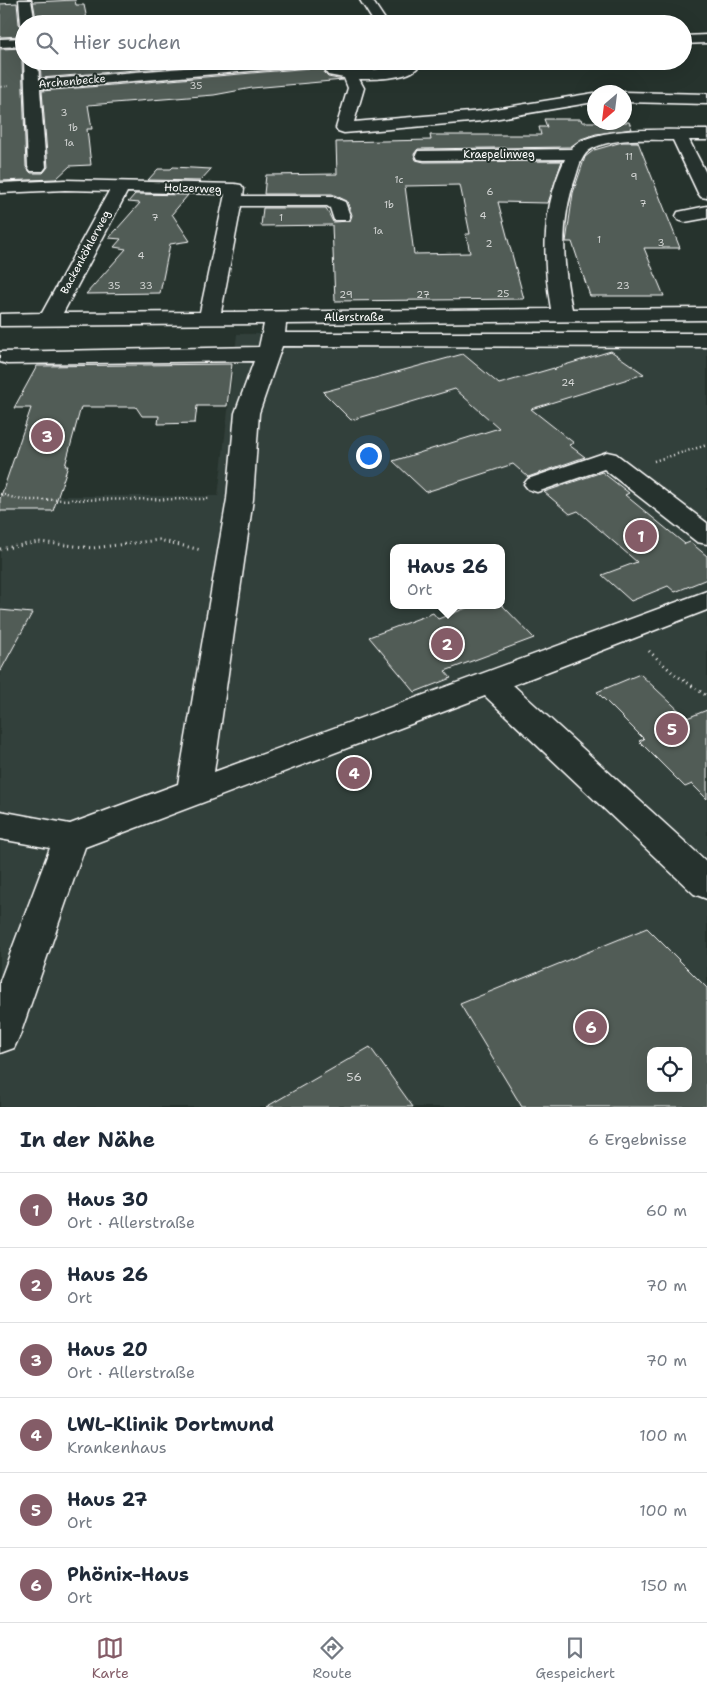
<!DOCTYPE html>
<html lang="de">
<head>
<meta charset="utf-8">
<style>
  :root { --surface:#fff; --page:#f6f6f7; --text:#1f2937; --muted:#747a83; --line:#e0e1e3; --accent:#845c67 }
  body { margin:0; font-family:"Shantell Sans",sans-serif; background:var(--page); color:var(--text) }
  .controls { position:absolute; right:15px; bottom:15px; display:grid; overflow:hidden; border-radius:10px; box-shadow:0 5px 20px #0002 }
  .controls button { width:45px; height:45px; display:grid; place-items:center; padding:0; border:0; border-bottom:1px solid var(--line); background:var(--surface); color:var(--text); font:25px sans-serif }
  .compass { position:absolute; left:587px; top:85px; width:45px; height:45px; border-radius:50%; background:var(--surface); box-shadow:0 5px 20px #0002; rotate:208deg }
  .you { position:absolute; left:368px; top:455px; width:18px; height:18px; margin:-12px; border:4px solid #fff; border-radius:50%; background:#1a73e8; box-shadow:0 0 0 8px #1a73e833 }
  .badge { display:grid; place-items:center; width:32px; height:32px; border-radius:50%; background:var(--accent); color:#fff; font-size:16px; font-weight:700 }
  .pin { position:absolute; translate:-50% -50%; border:2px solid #fff; box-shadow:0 1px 5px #0006 }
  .popup { position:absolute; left:390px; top:544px; width:115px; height:65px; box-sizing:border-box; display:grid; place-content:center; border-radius:10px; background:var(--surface); filter:drop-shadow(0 1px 4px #0005); font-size:16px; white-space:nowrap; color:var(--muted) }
  .popup b { font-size:19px; color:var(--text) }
  .popup::after { content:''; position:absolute; left:50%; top:100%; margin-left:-10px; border:10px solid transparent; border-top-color:var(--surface) }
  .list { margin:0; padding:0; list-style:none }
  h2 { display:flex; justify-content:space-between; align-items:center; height:65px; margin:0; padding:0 20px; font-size:21px }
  h2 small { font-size:16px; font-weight:400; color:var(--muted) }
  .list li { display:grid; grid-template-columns:32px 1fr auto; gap:15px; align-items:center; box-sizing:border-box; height:75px; padding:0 20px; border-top:1px solid var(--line) }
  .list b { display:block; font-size:19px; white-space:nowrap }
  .list p { margin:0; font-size:16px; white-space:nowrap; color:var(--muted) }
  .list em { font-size:16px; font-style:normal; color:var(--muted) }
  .icon { flex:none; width:28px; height:28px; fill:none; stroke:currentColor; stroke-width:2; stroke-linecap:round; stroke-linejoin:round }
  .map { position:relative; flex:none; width:707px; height:1107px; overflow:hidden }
  .search { position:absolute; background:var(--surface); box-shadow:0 5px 20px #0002; left:15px; right:15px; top:15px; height:55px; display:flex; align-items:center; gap:12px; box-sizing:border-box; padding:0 18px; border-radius:28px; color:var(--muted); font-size:19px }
  .sheet { height:515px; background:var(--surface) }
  nav { display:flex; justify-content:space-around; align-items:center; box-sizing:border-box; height:70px; border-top:1px solid var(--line); background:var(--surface); font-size:14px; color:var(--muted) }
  nav a { display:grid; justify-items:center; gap:2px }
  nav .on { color:var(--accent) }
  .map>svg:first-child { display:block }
  .built { fill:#333f3a; fill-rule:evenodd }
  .green { fill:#3e4944; stroke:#9ea4a2 }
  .building { fill:#515c57; stroke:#fff; fill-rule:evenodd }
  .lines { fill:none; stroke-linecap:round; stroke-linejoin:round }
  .minor-casing { stroke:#fff; stroke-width:3 }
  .path-far2 { stroke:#fff; stroke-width:2; stroke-dasharray:0.5 2; stroke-linecap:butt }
  .path-far1 { stroke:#fff; stroke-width:2.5; stroke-dasharray:1 3; stroke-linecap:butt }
  .path { stroke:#fff; stroke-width:3; stroke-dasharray:1 4; stroke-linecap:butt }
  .minor { fill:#26332d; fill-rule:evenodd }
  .labels { text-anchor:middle; stroke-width:4; stroke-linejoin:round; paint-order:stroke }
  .number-label { font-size:10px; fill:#d4d6d5 }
  .far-street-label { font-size:11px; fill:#fff; stroke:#26332d }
  .near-number-label { font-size:12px; fill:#d4d6d5 }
</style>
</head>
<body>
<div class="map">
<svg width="707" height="1107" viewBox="0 0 707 1107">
  <rect width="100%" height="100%" fill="#26332d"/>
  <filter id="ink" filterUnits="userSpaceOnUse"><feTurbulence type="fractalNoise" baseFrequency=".02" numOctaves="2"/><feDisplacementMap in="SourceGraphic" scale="10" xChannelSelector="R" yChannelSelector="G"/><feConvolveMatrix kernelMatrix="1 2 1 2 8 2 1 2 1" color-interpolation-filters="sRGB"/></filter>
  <g filter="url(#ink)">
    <!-- built -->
    <path class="built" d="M707 331V1107H0V496H218L237 334ZM393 548H501V605H393ZM651 1051H688V1088H651Z"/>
    <!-- green -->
    <path class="green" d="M404 61 406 65 398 70 336 71 331 65Z"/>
    <!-- building -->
    <g class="building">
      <path d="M75 0 76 5H84L88 24H37L33 2Z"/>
      <path d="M17 3 19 24 24 29V36L0 37V4Z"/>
      <path d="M24 48 22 61 26 167 31 173H43L48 167 42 91 322 67 331 61H342V67H328L324 73 328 77 343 80 252 88 214 95 88 105 92 129H87L91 165 70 166 56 179 0 181V49Z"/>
      <path d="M40 61H241L41 78Z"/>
      <path d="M498 61H608L609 62 498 69Z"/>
      <path d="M544 119H581L582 122H629L632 129 596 134 581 139 570 147 418 149 414 154 416 160 424 162 562 161 548 203 498 202 524 299 335 301 332 225 261 226 263 208H326L333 222 350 221 352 215 347 201 332 194H264L266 175 337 174 336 142 431 140 430 135H541L539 127H547ZM460 185 470 234H466L470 253 414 254 405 186Z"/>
      <path d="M622 142H638L680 248H644L664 296H590L572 242H566L573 193 585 157 594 150Z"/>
      <path d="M173 167 211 169 200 181 148 180 158 169H171Z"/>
      <path d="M135 194 188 195 172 214 190 241 170 244 160 293 86 294 126 249 114 247 121 239 109 238 140 203 128 202Z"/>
      <path d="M611 351 644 374 531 409 574 443 569 445 585 457 528 477 513 464 426 492 393 461 499 428 455 389 351 420 323 392 463 354 499 384 554 368 555 371V368Z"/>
      <path d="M232 364 227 406H197L195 423 158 424 159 416H142L136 407H81L65 466H68L53 511H0V499L31 408H14L37 366Z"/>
      <path d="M602 472 629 493 625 495 685 544 690 542 707 556V579L675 592 668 586 631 601 602 575 637 562 578 511 570 514 544 492Z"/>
      <path d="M474 605H502L534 638 445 671 451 678 415 692 369 637 433 613 438 619Z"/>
      <path d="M0 610 32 613 0 672Z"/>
      <path d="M640 674 687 718 707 710V799L692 784 685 787 639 741 644 739 597 692Z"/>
      <path d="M647 928 707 988V1107H522L460 1004ZM651 1051H688V1088H651Z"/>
      <path d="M370 1047 413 1107H266Z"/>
    </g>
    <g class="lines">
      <!-- minor casing -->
      <g class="minor-casing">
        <g id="minor">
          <path d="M19 0H31L35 24H24V27L21 24Z"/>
          <path d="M360 0H372L388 24H375Z"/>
          <path d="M707 35V43L683 44V36Z"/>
          <path d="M24 38V46L0 47V39Z"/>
          <path d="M24 61H38L39 80 267 61H329L322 65 40 89 46 167 43 171H31L28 167Z"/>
          <path d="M401 61H415L418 67C409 79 374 79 359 79L364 88 354 122 482 111 594 93V102L482 121 344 133 338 131 336 128 348 88 344 78 328 75 326 72 328 69 373 70 403 65Z"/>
          <path d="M624 92 707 94V104L624 102Z"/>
          <path d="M707 130V140H689L707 175V198L701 197 698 193 673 140C648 140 616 137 593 148 582 153 579 166 576 176 560 221 562 263 572 309L707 308V320L286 324 285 333H707V347L282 346 259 413 253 499 214 772 707 591V610L513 685 707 862V899L694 894 485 696 85 847 20 1035 14 1048 0 1053V981L50 848 0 839V811L70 824 178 784 227 499 235 413 254 361 7 364 0 362V352L259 347 264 324 0 326V314L42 313 109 191 65 190 0 193V183L65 180 235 184 241 185 244 189 243 196H331L345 202 350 216 348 220H334L330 208 327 206H241L221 312 551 309C542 257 542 208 565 159L424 160 418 159 416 155 418 151 571 149C592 124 676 131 707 130ZM127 192 225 194 200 312 63 313Z"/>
          <path d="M707 206V218L685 222 678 220 676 216 678 212Z"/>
          <path d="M607 452 616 454 707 523V544L697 542 604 469 537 492 528 489 524 484 528 479Z"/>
        </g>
      </g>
      <!-- path-far2 -->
      <path class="path-far2" d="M0 87 9 86"/>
      <!-- path-far1 -->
      <g class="path-far1">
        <path d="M654 461 707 445"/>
        <path d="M0 494 22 500 209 499"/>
      </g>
      <!-- path -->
      <g class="path">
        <path d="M0 549 39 542 93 548 159 540 201 550"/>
        <path d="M649 651 673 673 707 696"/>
      </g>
      <!-- minor -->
      <use href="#minor" class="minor"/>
    </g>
  </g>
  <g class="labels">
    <!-- number labels -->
    <g class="number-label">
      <text x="196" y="89">35</text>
      <text x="64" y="116">3</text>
      <text x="73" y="131">1b</text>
      <text x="69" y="146">1a</text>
      <text x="629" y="160">11</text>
      <text x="634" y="180">9</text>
      <text x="399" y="183">1c</text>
      <text x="490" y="195">6</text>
      <text x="643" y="207">7</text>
      <text x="389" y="208">1b</text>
      <text x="483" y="219">4</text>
      <text x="155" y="221">7</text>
      <text x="281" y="221">1</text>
      <text x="378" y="234">1a</text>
      <text x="599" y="243">1</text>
      <text x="661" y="246">3</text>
      <text x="489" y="247">2</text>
      <text x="141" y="259">4</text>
      <text x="114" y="289">35</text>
      <text x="146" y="289">33</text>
      <text x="623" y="289">23</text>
      <text x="503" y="297">25</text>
      <text x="346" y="298">29</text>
      <text x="423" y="298">27</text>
      <text x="568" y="386">24</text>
    </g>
    <!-- far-street labels -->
    <g class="far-street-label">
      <text transform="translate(72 81) rotate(-5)" y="4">Archenbecke</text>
      <text x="499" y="158">Kraepelinweg</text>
      <text transform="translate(193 188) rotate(2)" y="4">Holzerweg</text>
      <text transform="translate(85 252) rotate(-62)" y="4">Backenköhlerweg</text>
      <text x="354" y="321">Allerstraße</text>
    </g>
    <!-- near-number labels -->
    <g class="near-number-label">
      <text x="354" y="1081">56</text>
    </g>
  </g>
</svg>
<div class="controls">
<button><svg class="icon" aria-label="locate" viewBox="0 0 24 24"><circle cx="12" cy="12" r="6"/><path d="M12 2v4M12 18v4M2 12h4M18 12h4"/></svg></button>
</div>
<svg class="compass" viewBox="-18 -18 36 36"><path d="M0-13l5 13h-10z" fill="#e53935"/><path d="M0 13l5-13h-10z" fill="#747a83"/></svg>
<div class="you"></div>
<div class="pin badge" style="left:641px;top:536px">1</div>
<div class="pin badge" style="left:447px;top:644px">2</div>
<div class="popup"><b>Haus 26</b>Ort</div>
<div class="pin badge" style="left:47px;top:436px">3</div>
<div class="pin badge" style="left:354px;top:773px">4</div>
<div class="pin badge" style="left:672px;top:729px">5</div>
<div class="pin badge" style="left:591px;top:1027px">6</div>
<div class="search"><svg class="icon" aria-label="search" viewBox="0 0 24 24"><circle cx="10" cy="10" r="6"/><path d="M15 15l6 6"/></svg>Hier suchen</div>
</div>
<section class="sheet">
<h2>In der Nähe<small>6 Ergebnisse</small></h2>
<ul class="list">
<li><span class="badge">1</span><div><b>Haus 30</b><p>Ort · Allerstraße</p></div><em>60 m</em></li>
<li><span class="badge">2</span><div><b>Haus 26</b><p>Ort</p></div><em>70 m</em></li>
<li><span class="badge">3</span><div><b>Haus 20</b><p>Ort · Allerstraße</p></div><em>70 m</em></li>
<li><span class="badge">4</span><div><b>LWL-Klinik Dortmund</b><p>Krankenhaus</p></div><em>100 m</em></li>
<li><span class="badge">5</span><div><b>Haus 27</b><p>Ort</p></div><em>100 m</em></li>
<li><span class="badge">6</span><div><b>Phönix-Haus</b><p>Ort</p></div><em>150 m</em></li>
</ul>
</section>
<nav>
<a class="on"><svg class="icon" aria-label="map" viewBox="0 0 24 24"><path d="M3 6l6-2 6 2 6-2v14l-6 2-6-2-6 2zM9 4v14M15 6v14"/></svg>Karte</a>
<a><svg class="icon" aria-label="directions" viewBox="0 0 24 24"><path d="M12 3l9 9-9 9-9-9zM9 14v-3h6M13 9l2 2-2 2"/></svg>Route</a>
<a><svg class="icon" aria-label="saved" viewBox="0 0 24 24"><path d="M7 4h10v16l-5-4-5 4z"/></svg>Gespeichert</a>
</nav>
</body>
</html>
